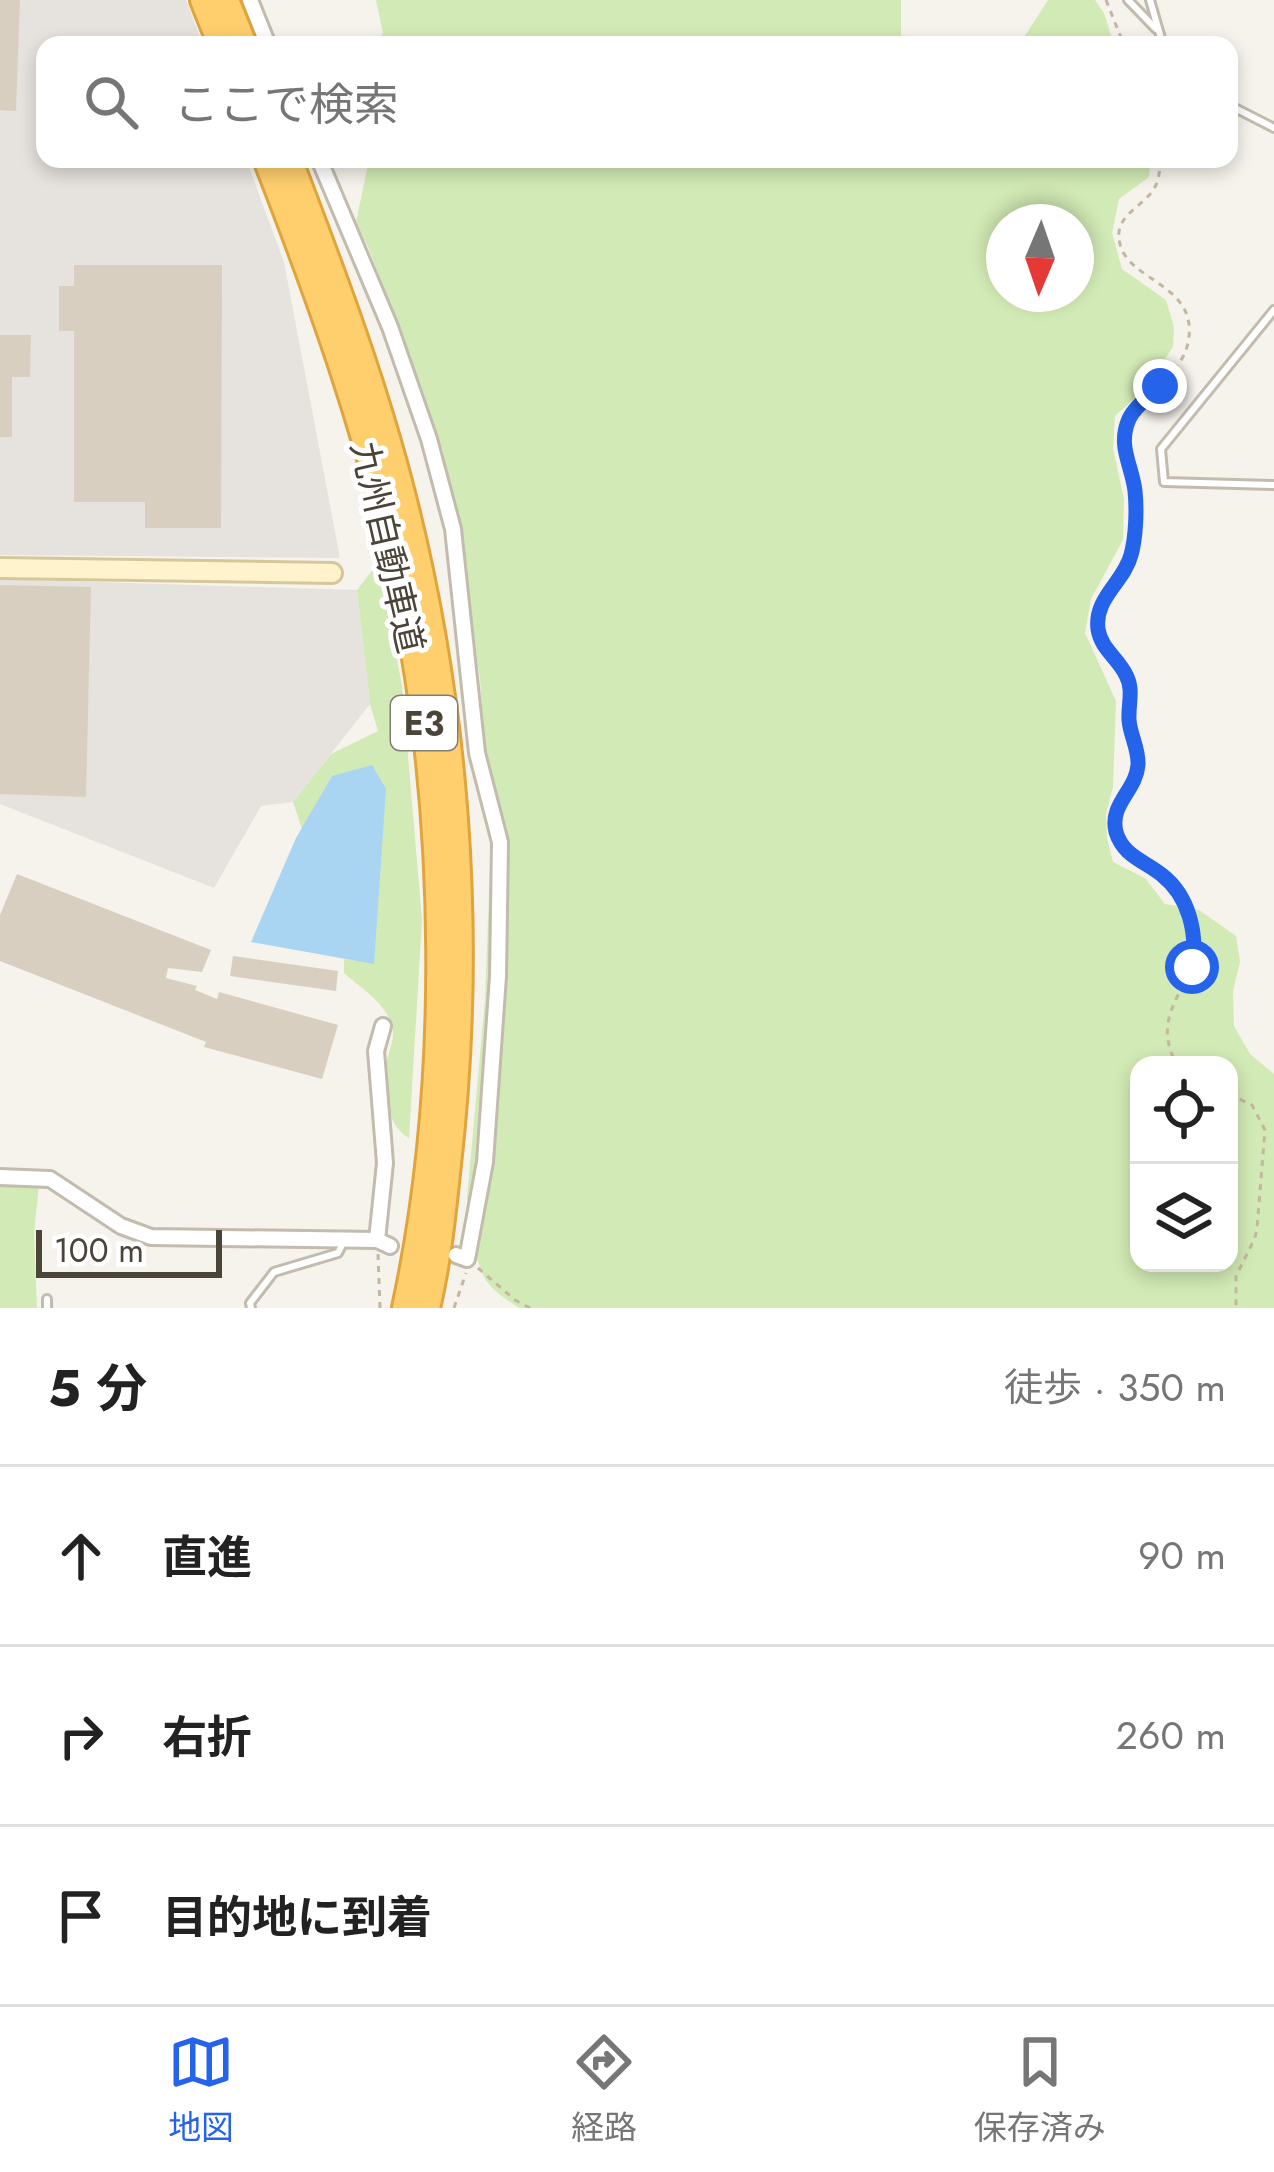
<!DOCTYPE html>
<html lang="ja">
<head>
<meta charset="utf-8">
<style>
  :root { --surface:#fff; --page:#f2f2f2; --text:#222; --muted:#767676; --line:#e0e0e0; --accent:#2563eb }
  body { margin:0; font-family:Jost,"Noto Sans JP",sans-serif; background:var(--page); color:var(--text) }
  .controls { position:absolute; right:36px; bottom:36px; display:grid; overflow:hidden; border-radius:24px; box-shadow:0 6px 18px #0003 }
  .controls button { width:108px; height:108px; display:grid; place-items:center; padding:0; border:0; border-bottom:3px solid var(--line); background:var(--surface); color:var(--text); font:60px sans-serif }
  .compass { position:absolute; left:986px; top:204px; width:108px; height:108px; border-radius:50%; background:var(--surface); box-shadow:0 6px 18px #0003; rotate:182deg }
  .scale { position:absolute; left:36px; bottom:30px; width:186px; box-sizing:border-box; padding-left:12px; border:6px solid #4b4439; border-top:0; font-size:33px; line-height:42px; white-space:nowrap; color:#4b4439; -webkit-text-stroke:9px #fff; paint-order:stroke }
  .stop { position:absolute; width:36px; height:36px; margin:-27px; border:9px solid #2563eb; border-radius:50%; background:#fff }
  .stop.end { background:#2563eb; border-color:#fff; box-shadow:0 3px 12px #0008 }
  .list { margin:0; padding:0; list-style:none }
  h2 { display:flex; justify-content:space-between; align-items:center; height:156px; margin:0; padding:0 48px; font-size:51px }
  h2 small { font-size:39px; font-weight:400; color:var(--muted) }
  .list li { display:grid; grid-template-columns:78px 1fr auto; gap:36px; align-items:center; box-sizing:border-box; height:180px; padding:0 48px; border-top:3px solid var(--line) }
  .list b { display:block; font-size:45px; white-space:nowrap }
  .list em { font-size:39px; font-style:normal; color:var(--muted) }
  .icon { flex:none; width:66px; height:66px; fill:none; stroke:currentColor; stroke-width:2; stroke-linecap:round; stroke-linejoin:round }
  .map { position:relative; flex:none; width:1274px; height:1308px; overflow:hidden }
  .search { position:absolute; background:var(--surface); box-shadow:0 6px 18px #0003; left:36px; right:36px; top:36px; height:132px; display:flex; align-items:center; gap:30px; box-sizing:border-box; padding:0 42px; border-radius:24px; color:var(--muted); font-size:45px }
  .sheet { height:696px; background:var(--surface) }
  nav { display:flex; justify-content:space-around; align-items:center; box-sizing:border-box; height:168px; border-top:3px solid var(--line); background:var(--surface); font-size:33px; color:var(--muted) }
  nav a { display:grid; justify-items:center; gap:6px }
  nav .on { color:var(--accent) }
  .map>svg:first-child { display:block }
  .industrial { fill:#e6e2dd }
  .green { fill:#d2eab5; fill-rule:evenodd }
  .water { fill:#a9d4f2 }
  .building { fill:#d8cfc1 }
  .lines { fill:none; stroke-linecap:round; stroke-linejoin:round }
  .lane-casing { stroke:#c2bbae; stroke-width:12 }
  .street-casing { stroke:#c2bbae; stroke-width:20 }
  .secondary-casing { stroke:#d6c79b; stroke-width:24 }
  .highway-casing { stroke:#e0a43c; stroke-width:30 }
  .path { stroke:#c4b79f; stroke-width:3; stroke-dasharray:6 6; stroke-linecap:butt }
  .lane { stroke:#fff; stroke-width:6 }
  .street { stroke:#fff; stroke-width:14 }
  .secondary { stroke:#fff3cd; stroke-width:18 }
  .highway { stroke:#ffcf6e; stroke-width:24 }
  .route { stroke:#2563eb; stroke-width:15 }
  .labels { text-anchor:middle; stroke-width:10; stroke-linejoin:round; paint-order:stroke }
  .shield { fill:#fff; stroke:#817c74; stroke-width:3 }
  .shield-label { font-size:33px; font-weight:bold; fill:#4b4439 }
  .street-label { font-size:36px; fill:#4b4439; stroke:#fff }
</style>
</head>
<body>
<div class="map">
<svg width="1274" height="1308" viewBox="0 0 1274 1308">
  <rect width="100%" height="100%" fill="#f6f3ec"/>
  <!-- industrial -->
  <g class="industrial">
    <path d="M0 0H186L203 45H45V159H246L284 262 340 558 0 555Z"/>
    <path d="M0 579 357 590 370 704 293 802 261 806 214 888 0 804Z"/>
  </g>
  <!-- green -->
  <g class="green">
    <path d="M376 0H901V45H376L383 33Z"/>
    <path d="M1048 0H1095L1104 13 1114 45H1019Z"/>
    <path d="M369 159H1150L1149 177 1119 199 1112 233 1122 269 1166 300 1174 327 1173 347 1161 365 1138 395 1115 416 1113 449 1124 499 1123 540 1091 599 1085 633 1116 701 1113 787 1106 814 1107 838 1113 862 1145 878 1165 904 1199 910 1236 936 1240 962 1233 991 1234 1026 1250 1054 1274 1074V1308H519C506 1299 490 1290 483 1275 475 1257 469 1218 467 1198L485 1000 491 841 480 679 459 530 442 448 369 249 356 223ZM1004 222H1076V294H1004ZM1139 1065H1229V1263H1139Z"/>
    <path d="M378 563 402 685 422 920 409 1138C385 1125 383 1085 387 1060 389 1051 394 1040 393 1031 391 1007 361 988 344 973V959L374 963 332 776 302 829 293 802 331 754 378 731 370 704 357 590Z"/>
    <path d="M0 1184 39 1185 34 1233 37 1308H0Z"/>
  </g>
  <!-- water -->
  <path class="water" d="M372 765 386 789 374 964 251 942 296 838 332 776Z"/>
  <!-- building -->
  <g class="building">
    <path d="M0 0H20L16 111 0 110Z"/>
    <path d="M74 265H222L221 528H145V502H74V331H59V286H74Z"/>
    <path d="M0 335H31L30 377H12V437H0Z"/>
    <path d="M0 585 91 587 86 797 0 794Z"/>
    <path d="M17 874 211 950 202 972 168 968 166 978 197 986 195 990 217 999 219 992 338 1025 322 1079 204 1047 206 1042 0 961V915Z"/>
    <path d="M233 956 338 971 336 991 230 976Z"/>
  </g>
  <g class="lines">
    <!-- lane casing -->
    <g class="lane-casing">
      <g id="lane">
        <path d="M1128 0 1156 29"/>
        <path d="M1150 0 1163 45"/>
        <path d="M1229 105 1274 128"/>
        <path d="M1274 310 1161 449 1164 482 1274 485"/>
        <path d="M47 1299V1308"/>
        <path d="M251 1308 250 1303 274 1272 338 1253 343 1243"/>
      </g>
    </g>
    <!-- street casing -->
    <g class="street-casing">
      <g id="street">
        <path d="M250 0 268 45"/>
        <path d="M319 159 390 327 429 439 453 529 477 753 500 842 498 976 485 1162 467 1259 456 1255"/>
        <path d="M0 1177 50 1179 121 1226 151 1237 377 1240 390 1246"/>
        <path d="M377 1240 385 1163 376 1051 383 1026"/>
      </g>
    </g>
    <!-- secondary casing -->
    <g class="secondary-casing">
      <path id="secondary" d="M0 568 332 573"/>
    </g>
    <!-- highway casing -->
    <g class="highway-casing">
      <g id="highway">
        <path d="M203 0 221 45"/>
        <path d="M226 0 244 45"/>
        <path d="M266 159C321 300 373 444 403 593 449 816 453 1085 405 1308"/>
        <path d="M289 159C329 264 369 369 398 478 457 700 474 935 448 1164 443 1212 438 1261 427 1308"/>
      </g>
    </g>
    <!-- path -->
    <g class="path">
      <path d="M1106 0 1124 45"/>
      <path d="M1160 159C1160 172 1159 183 1151 193 1138 209 1113 218 1120 244 1129 282 1200 284 1188 343 1180 379 1140 391 1128 422 1117 447 1133 467 1135 492 1137 511 1136 538 1131 556 1124 582 1094 599 1098 629 1101 649 1118 658 1126 675 1134 689 1128 704 1129 719 1130 732 1136 743 1138 755 1141 784 1109 801 1116 831 1121 855 1143 861 1160 874 1177 886 1188 907 1192 927 1204 989 1145 1006 1177 1065"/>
      <path d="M1229 1094 1252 1105 1265 1130 1257 1228 1255 1238 1236 1276V1308"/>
      <path d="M378 1254 380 1308"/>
      <path d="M478 1268 515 1300 530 1308"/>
      <path d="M454 1308 466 1273"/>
    </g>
    <!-- lane -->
    <use href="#lane" class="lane"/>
    <!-- street -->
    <use href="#street" class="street"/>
    <!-- secondary -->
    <use href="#secondary" class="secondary"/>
    <!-- highway -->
    <use href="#highway" class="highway"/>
  </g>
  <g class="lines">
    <!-- route -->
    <path class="route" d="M1160 386C1150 396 1135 406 1129 419 1117 446 1132 465 1135 491 1137 509 1136 537 1131 555 1124 582 1094 598 1098 629 1101 649 1118 658 1126 675 1134 690 1128 704 1129 720 1130 735 1139 749 1138 765 1136 791 1109 804 1116 832 1123 856 1145 861 1162 875 1189 896 1198 934 1192 967"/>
  </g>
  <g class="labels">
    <!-- shield labels -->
    <rect class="shield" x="391" y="696" width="66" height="54" rx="9"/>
    <g class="shield-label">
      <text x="424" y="735">E3</text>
    </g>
    <!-- street labels -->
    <g class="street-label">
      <text transform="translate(388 547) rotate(77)" y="13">九州自動車道</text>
    </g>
  </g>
</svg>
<div class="controls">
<button><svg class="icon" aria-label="locate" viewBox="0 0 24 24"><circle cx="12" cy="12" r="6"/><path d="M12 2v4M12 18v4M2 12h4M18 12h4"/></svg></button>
<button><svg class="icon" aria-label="layers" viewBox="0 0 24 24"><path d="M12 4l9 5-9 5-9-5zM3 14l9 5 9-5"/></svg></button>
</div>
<svg class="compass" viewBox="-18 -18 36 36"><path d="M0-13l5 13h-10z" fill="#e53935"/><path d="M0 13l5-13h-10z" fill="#767676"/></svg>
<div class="scale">100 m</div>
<div class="stop" style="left:1192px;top:967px"></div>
<div class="stop end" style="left:1160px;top:386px"></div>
<div class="search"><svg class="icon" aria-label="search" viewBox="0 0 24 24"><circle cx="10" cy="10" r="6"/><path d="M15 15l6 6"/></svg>ここで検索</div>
</div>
<section class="sheet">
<h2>5 分<small>徒歩 · 350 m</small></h2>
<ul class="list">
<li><svg class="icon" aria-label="ahead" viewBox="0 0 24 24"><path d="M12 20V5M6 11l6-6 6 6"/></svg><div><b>直進</b></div><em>90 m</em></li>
<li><svg class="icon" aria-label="right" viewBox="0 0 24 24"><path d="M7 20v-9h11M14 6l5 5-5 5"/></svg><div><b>右折</b></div><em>260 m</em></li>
<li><svg class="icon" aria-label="arrive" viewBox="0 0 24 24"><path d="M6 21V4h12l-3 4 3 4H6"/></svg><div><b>目的地に到着</b></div></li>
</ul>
</section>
<nav>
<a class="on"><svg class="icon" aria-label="map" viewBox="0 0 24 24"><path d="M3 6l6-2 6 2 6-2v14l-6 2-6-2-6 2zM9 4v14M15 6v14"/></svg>地図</a>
<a><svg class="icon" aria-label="directions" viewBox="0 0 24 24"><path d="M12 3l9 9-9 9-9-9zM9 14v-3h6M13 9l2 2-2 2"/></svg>経路</a>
<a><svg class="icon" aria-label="saved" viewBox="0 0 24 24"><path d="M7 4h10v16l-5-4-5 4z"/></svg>保存済み</a>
</nav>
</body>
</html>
